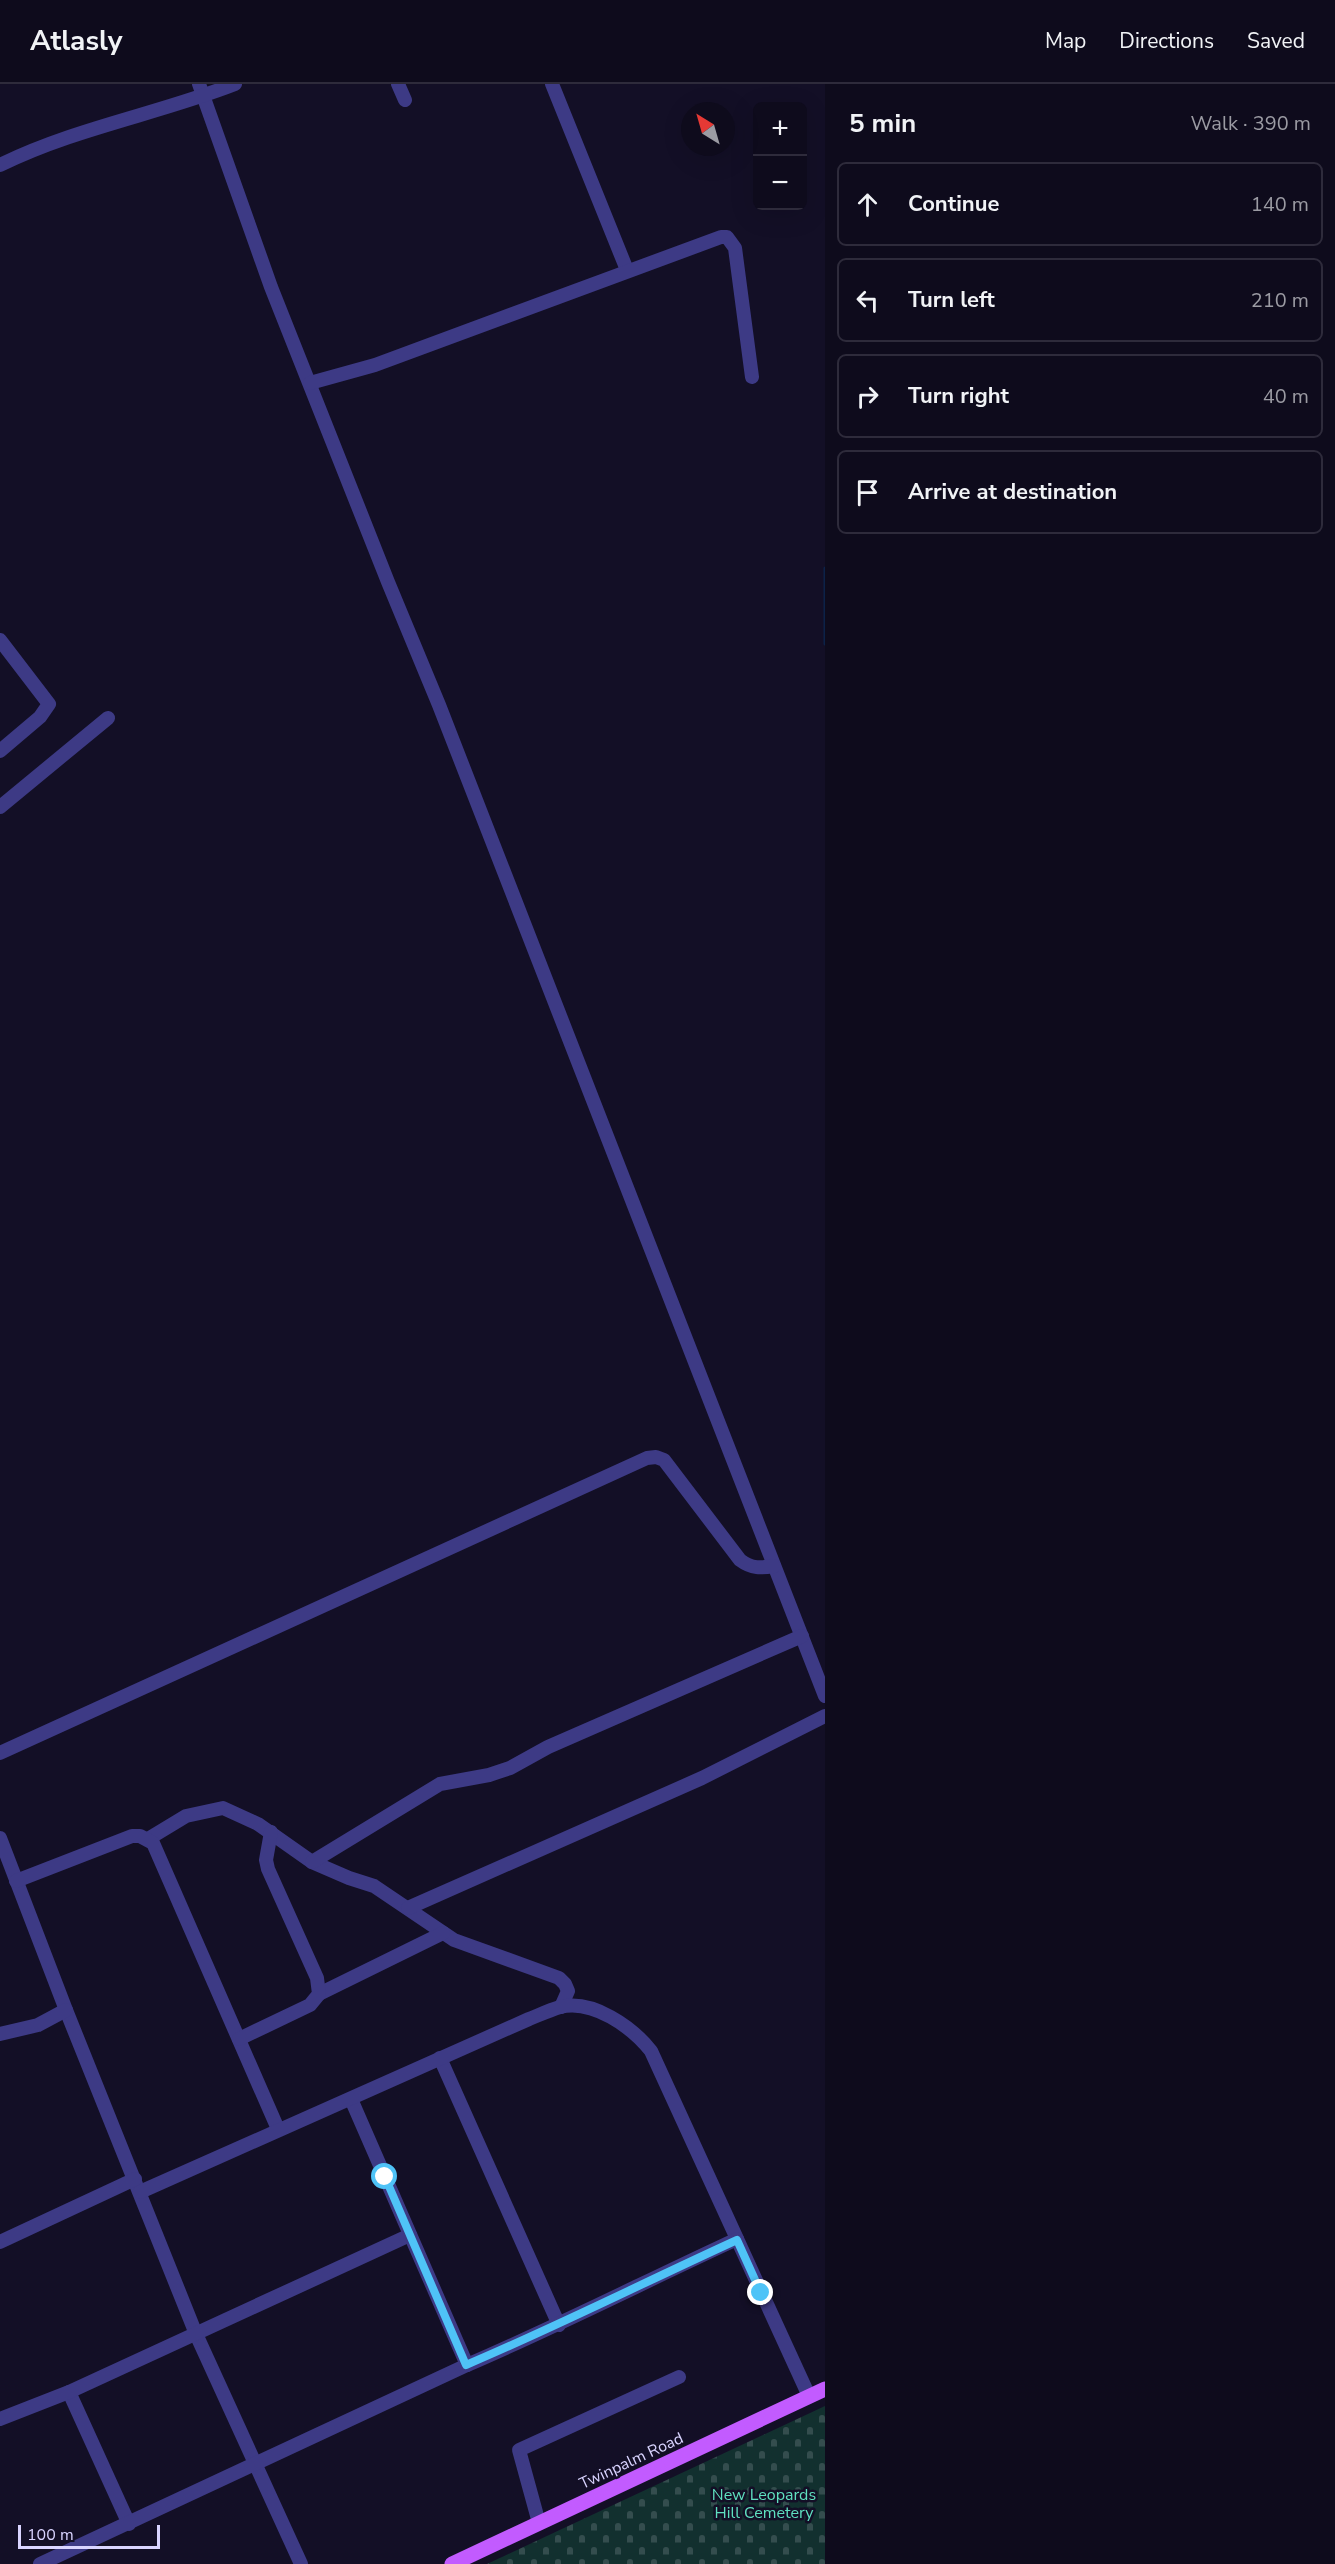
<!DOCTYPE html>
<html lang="en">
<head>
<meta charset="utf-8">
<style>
  :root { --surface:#0e0b1c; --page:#171425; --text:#f1f3f6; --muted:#9b9ba3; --line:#2e2b3b }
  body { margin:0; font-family:"Nunito Sans",sans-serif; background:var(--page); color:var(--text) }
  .controls { position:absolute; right:18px; top:18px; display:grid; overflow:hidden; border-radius:9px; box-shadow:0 6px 24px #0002 }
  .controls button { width:54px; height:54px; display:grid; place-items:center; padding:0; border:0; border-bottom:2px solid var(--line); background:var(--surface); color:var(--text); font:30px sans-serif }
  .compass { position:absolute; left:681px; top:18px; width:54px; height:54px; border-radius:50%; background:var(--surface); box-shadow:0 6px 24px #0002; rotate:323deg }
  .scale { position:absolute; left:18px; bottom:15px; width:142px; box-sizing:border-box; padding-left:6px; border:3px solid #d9d4ff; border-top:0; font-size:16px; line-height:21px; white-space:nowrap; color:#d9d4ff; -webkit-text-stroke:4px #130f26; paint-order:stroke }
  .stop { position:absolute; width:18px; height:18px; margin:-14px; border:4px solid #4fc3f7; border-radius:50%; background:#fff }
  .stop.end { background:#4fc3f7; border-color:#fff; box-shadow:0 2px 6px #0008 }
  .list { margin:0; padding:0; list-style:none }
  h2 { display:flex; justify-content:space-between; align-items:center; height:78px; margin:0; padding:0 24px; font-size:26px }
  h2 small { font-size:20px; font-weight:400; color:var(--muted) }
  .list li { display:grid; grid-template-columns:39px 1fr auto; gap:18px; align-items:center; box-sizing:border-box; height:84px; margin:0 12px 12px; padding:0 12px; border:2px solid var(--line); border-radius:9px }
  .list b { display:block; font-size:22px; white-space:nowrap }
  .list em { font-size:20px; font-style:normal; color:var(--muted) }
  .icon { flex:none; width:33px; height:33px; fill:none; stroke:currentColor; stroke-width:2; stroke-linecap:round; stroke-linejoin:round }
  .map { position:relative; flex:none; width:825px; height:2480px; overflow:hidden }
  header { display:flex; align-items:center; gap:36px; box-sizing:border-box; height:84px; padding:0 30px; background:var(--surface); border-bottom:2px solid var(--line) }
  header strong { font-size:28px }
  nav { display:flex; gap:33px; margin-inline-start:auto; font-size:21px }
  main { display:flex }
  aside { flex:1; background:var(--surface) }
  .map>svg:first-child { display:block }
  .cemetery { fill:url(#cemetery-stones) }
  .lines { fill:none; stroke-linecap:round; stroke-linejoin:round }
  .stream { stroke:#0c2248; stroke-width:3 }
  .minor { stroke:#3d3a85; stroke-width:14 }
  .major { stroke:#c25bff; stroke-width:15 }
  .route { stroke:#4fc3f7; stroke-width:8 }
  .labels { text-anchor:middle; stroke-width:5; stroke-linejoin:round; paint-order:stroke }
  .street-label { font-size:16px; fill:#d9d4ff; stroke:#130f26 }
  .park-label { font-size:16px; fill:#5fe0c0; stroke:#130f26 }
</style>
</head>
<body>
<header>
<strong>Atlasly</strong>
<nav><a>Map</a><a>Directions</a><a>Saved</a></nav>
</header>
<main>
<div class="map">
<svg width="825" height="2480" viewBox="0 0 825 2480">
  <defs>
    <pattern id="cemetery-stones" width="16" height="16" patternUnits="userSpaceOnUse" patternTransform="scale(1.5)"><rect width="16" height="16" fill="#12302f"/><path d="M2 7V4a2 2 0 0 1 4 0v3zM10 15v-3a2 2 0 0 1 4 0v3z" fill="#344d4e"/></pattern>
  </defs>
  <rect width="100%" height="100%" fill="#130f26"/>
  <!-- cemetery -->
  <path class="cemetery" d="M825 2322V2480H487Z"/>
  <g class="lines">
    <!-- stream -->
    <path class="stream" d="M825 484V560"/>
    <!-- minor -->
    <g class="minor">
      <path d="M199 0 271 203 388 498 439 621 825 1612"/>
      <path d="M398 0 405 16"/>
      <path d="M552 0 627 186"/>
      <path d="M0 81C75 44 158 30 235 0"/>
      <path d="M310 299 375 281 721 153H727L735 164 752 293"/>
      <path d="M0 556 49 620 40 633 0 667"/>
      <path d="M0 723 108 634"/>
      <path d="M0 1669 647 1374 656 1373 664 1376 740 1476C752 1485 761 1484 774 1482"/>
      <path d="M0 1754 66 1926 196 2250 301 2480"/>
      <path d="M148 1755 186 1732 223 1724 258 1740 312 1778 349 1794 374 1802 454 1856 559 1894 565 1900 568 1907 561 1923"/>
      <path d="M312 1778 440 1700 489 1691 510 1684 548 1663 802 1552"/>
      <path d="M16 1797 132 1752H140L153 1759 278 2045"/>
      <path d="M408 1824 702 1694 825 1632"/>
      <path d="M319 1910 443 1849"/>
      <path d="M0 1950 38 1941 66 1926"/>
      <path d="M239 1955 310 1921 319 1910 317 1894 268 1785 266 1776 271 1748"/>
      <path d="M440 1974 559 2241"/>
      <path d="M351 2015 467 2281"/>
      <path d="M140 2108 529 1935C539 1931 550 1926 560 1923 593 1915 632 1943 651 1967L809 2312"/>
      <path d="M0 2158 135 2095"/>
      <path d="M69 2308 129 2440"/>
      <path d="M0 2335 69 2308 410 2151"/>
      <path d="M539 2439 519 2366 679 2293"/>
      <path d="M40 2480 467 2281C558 2242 646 2197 737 2155"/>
    </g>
    <!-- major -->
    <path class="major" d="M452 2480 825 2305"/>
  </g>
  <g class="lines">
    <!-- route -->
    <path class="route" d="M385 2093 466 2281C558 2242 647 2197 737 2156L761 2209"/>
  </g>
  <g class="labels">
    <!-- street labels -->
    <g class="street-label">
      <text transform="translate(631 2376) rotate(-25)" y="6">Twinpalm Road</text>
    </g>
    <!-- park labels -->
    <g class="park-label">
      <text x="764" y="2416">New Leopards<tspan x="764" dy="18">Hill Cemetery</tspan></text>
    </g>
  </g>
</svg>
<div class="controls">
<button>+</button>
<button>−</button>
</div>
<svg class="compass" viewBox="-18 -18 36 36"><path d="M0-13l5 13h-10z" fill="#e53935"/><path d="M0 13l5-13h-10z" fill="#9b9ba3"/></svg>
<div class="scale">100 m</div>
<div class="stop" style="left:385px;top:2093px"></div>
<div class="stop end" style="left:761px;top:2209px"></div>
</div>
<aside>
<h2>5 min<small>Walk · 390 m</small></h2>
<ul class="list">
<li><svg class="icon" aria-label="ahead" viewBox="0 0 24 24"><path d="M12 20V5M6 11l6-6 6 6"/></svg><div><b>Continue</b></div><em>140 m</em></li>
<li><svg class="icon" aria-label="left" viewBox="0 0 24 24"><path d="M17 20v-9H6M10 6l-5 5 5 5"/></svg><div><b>Turn left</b></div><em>210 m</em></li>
<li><svg class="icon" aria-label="right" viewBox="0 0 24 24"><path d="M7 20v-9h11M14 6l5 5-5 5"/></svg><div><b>Turn right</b></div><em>40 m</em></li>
<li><svg class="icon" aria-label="arrive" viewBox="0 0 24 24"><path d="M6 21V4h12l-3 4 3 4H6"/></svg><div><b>Arrive at destination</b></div></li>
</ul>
</aside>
</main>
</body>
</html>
